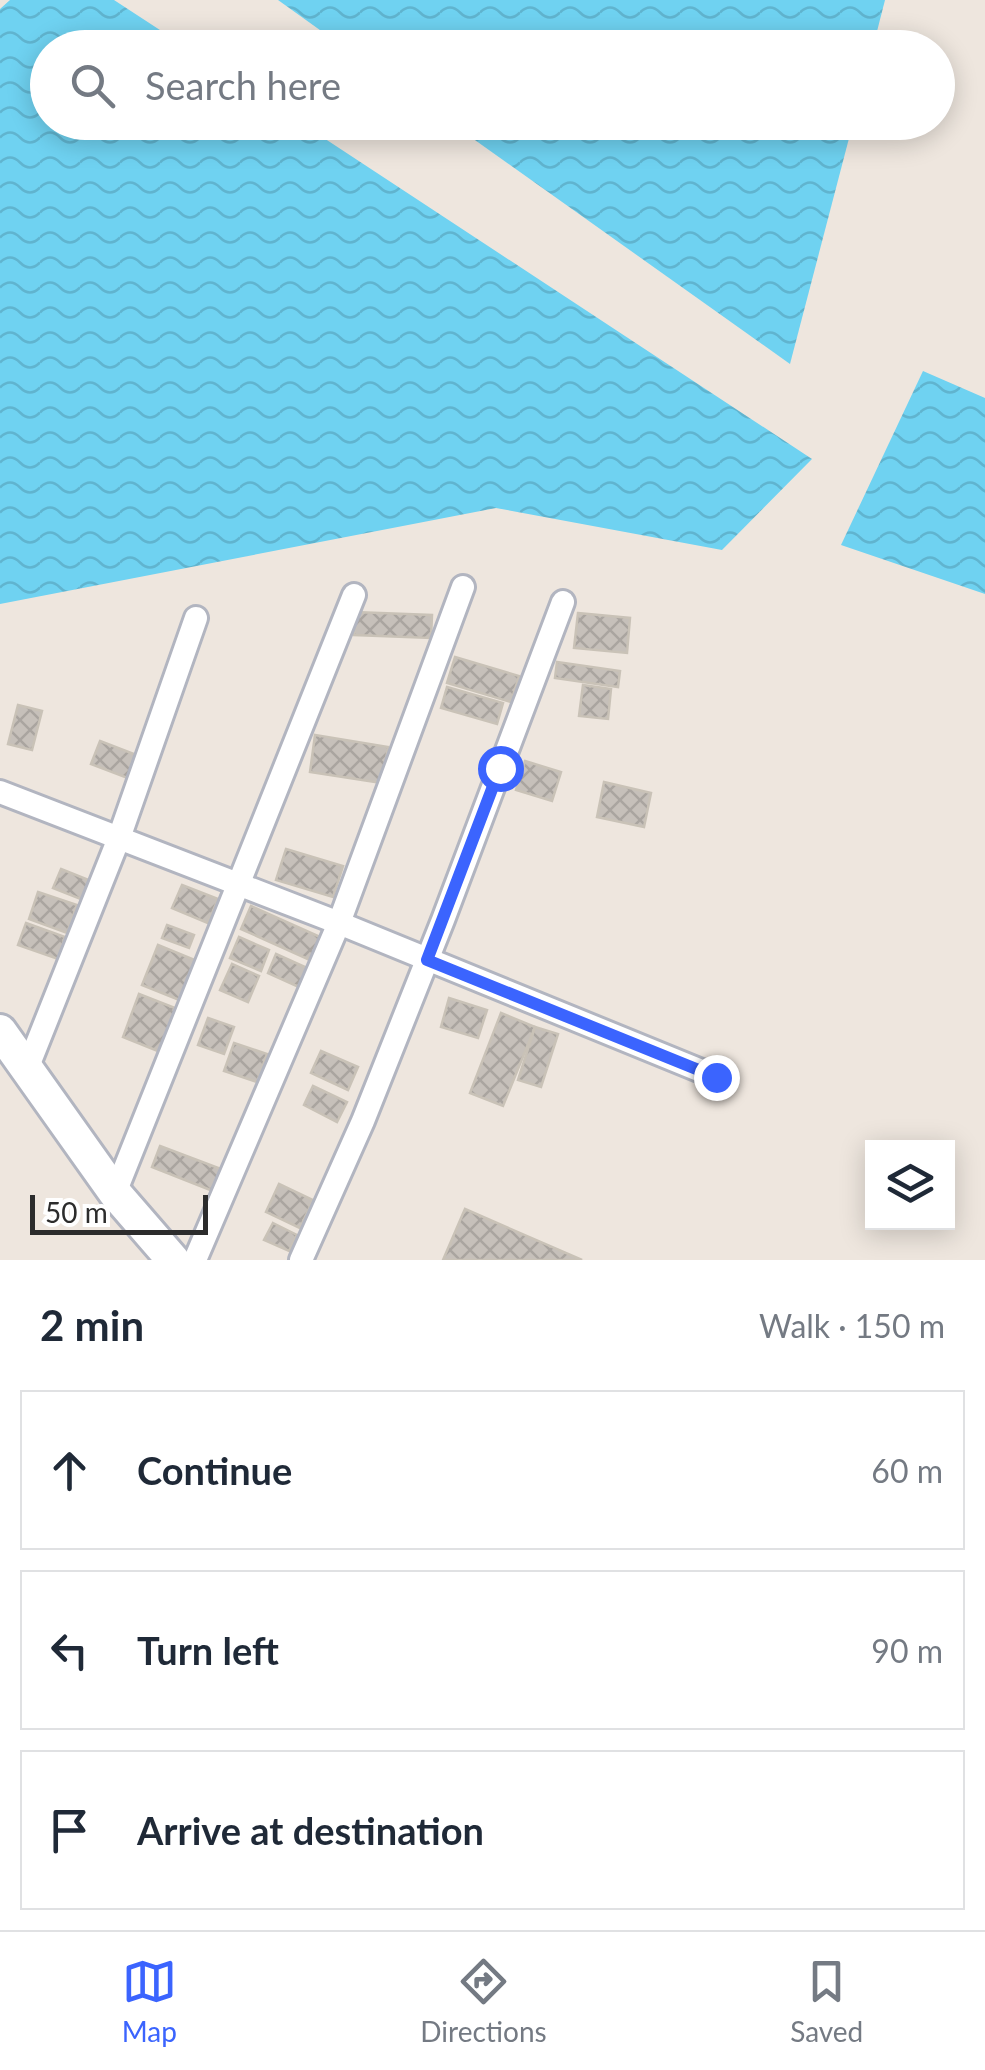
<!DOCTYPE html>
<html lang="en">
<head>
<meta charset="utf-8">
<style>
  :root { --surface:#fff; --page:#f2f2f3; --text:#1f2937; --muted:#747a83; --line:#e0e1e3; --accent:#3b64fe }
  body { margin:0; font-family:Lato,sans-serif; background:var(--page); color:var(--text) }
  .controls { position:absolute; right:30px; bottom:30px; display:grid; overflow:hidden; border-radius:0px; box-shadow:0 5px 25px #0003 }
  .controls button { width:90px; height:90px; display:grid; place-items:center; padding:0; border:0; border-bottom:2px solid var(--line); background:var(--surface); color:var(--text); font:50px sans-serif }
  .scale { position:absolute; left:30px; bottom:25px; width:178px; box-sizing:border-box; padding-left:10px; border:5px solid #2c2c2c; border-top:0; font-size:28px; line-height:35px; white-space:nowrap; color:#2c2c2c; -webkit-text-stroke:8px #fff; paint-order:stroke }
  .stop { position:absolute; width:30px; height:30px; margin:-22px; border:8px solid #3b64fe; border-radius:50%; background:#fff }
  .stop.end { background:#3b64fe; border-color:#fff; box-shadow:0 2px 10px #0008 }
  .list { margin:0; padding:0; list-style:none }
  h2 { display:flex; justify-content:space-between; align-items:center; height:130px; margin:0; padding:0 40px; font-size:42px }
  h2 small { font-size:32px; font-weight:400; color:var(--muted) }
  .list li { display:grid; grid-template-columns:65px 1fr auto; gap:30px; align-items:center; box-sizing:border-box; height:160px; margin:0 20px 20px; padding:0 20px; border:2px solid var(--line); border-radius:0px }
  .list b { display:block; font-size:38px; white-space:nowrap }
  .list em { font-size:32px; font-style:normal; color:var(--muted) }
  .icon { flex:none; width:55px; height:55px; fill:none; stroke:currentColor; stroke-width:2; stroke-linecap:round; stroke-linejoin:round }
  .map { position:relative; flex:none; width:985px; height:1260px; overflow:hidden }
  .search { position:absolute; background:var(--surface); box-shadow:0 5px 25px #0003; left:30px; right:30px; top:30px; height:110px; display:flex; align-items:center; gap:25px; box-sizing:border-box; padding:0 35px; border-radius:55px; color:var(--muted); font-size:38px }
  .sheet { height:670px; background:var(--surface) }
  nav { display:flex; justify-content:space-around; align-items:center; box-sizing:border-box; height:140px; border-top:2px solid var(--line); background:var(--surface); font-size:28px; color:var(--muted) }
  nav a { display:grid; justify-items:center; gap:5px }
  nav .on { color:var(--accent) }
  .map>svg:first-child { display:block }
  .water { fill:url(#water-waves) }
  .building { fill:url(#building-cross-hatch); stroke:#c9c2b7; stroke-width:2.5 }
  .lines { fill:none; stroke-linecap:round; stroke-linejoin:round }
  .street-casing { stroke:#b2b5c0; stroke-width:28 }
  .secondary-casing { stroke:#b2b5c0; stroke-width:38 }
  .street { stroke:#fff; stroke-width:22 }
  .secondary { stroke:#fff; stroke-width:32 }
  .route { stroke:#3b64fe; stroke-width:12 }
</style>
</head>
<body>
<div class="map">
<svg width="985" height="1260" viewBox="0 0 985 1260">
  <defs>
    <pattern id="water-waves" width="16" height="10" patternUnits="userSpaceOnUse" patternTransform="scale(2.5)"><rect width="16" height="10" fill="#6fd2f1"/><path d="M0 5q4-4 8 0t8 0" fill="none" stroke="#60b4cf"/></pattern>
    <pattern id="building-cross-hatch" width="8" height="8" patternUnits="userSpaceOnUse" patternTransform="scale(2.5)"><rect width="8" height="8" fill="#c6c0ba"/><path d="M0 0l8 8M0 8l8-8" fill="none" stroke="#aaa5a0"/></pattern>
  </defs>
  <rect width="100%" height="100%" fill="#eee6de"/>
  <!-- water -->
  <g class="water">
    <path d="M10 0H114L186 47 48 48V122L301 123 812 459 722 550 496 508 0 604V9Z"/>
    <path d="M278 0H885L873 47 345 48Z"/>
    <path d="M451 123H853L790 364Z"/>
    <path d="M923 371 985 398V594L841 545Z"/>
  </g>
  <!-- building -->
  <g class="building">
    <path d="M354 612 432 615 431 638 354 635Z"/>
    <path d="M578 613 630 618 627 653 574 648Z"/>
    <path d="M455 657 519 676 511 702 447 683Z"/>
    <path d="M557 662 620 671 618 687 555 678Z"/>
    <path d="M583 685 611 689 608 719 579 716Z"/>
    <path d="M447 687 503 703 497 724 441 708Z"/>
    <path d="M18 705 42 711 32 750 8 744Z"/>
    <path d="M315 735 388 747 382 783 310 772Z"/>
    <path d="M100 741 139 756 130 779 91 764Z"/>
    <path d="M525 761 561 772 552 801 516 790Z"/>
    <path d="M604 782 651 793 644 827 597 817Z"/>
    <path d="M286 849 343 866 333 897 276 880Z"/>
    <path d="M61 869 91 881 83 900 53 888Z"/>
    <path d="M182 885 218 899 208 923 172 908Z"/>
    <path d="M38 892 77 905 67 933 29 919Z"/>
    <path d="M251 906 320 937 310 960 241 929Z"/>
    <path d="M26 923 65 937 58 959 18 945Z"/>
    <path d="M167 925 194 935 189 948 162 938Z"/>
    <path d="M239 937 269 950 261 971 230 958Z"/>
    <path d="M158 945 197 961 182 1001 142 985Z"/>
    <path d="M276 954 307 968 299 987 268 973Z"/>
    <path d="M232 964 259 976 248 1002 220 990Z"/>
    <path d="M139 994 180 1010 163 1053 123 1037Z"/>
    <path d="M449 998 487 1010 478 1038 441 1027Z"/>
    <path d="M501 1013 535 1027 503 1106 470 1093Z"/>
    <path d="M208 1018 234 1027 224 1054 198 1045Z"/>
    <path d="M535 1027 558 1034 541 1087 518 1080Z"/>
    <path d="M234 1043 267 1054 257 1082 224 1071Z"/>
    <path d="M321 1051 358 1067 348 1090 311 1073Z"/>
    <path d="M313 1086 347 1102 337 1122 304 1105Z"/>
    <path d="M160 1146 221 1169 213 1191 152 1167Z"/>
    <path d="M279 1184 313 1200 300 1228 266 1212Z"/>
    <path d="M465 1209 582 1260H443Z"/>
    <path d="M273 1223 297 1235 289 1251 264 1240Z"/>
  </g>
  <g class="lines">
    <!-- street casing -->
    <g class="street-casing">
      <g id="street">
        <path d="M0 792 339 923 716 1077"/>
        <path d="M27 1069 119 838 196 618"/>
        <path d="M115 1193 354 595"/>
        <path d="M195 1260 339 923 463 587"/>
        <path d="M301 1260 363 1121 443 920 563 602"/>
      </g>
    </g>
    <!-- secondary casing -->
    <g class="secondary-casing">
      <path id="secondary" d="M0 1031 115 1193 173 1260"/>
    </g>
    <!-- street -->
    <use href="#street" class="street"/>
    <!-- secondary -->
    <use href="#secondary" class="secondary"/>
  </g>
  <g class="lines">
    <!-- route -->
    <path class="route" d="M500 768 427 960 716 1077"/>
  </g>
</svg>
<div class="controls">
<button><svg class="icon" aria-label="layers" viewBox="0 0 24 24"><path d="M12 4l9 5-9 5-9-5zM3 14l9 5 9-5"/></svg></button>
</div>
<div class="scale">50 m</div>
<div class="stop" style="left:500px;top:768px"></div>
<div class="stop end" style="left:716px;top:1077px"></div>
<div class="search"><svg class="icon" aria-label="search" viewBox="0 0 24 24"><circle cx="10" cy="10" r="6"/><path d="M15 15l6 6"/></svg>Search here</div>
</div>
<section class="sheet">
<h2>2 min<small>Walk · 150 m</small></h2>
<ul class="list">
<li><svg class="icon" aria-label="ahead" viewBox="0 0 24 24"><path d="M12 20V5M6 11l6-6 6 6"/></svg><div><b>Continue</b></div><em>60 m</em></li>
<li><svg class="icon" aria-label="left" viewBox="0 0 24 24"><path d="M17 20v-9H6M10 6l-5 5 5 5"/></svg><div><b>Turn left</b></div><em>90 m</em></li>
<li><svg class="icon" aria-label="arrive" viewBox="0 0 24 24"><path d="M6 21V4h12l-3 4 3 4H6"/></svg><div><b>Arrive at destination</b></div></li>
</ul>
</section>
<nav>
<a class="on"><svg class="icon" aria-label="map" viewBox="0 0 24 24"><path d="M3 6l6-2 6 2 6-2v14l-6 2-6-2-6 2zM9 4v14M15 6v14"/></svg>Map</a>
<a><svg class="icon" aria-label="directions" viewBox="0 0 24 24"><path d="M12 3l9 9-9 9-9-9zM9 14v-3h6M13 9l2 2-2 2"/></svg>Directions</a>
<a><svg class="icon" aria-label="saved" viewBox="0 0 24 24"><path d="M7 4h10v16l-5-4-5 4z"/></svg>Saved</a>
</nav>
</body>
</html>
